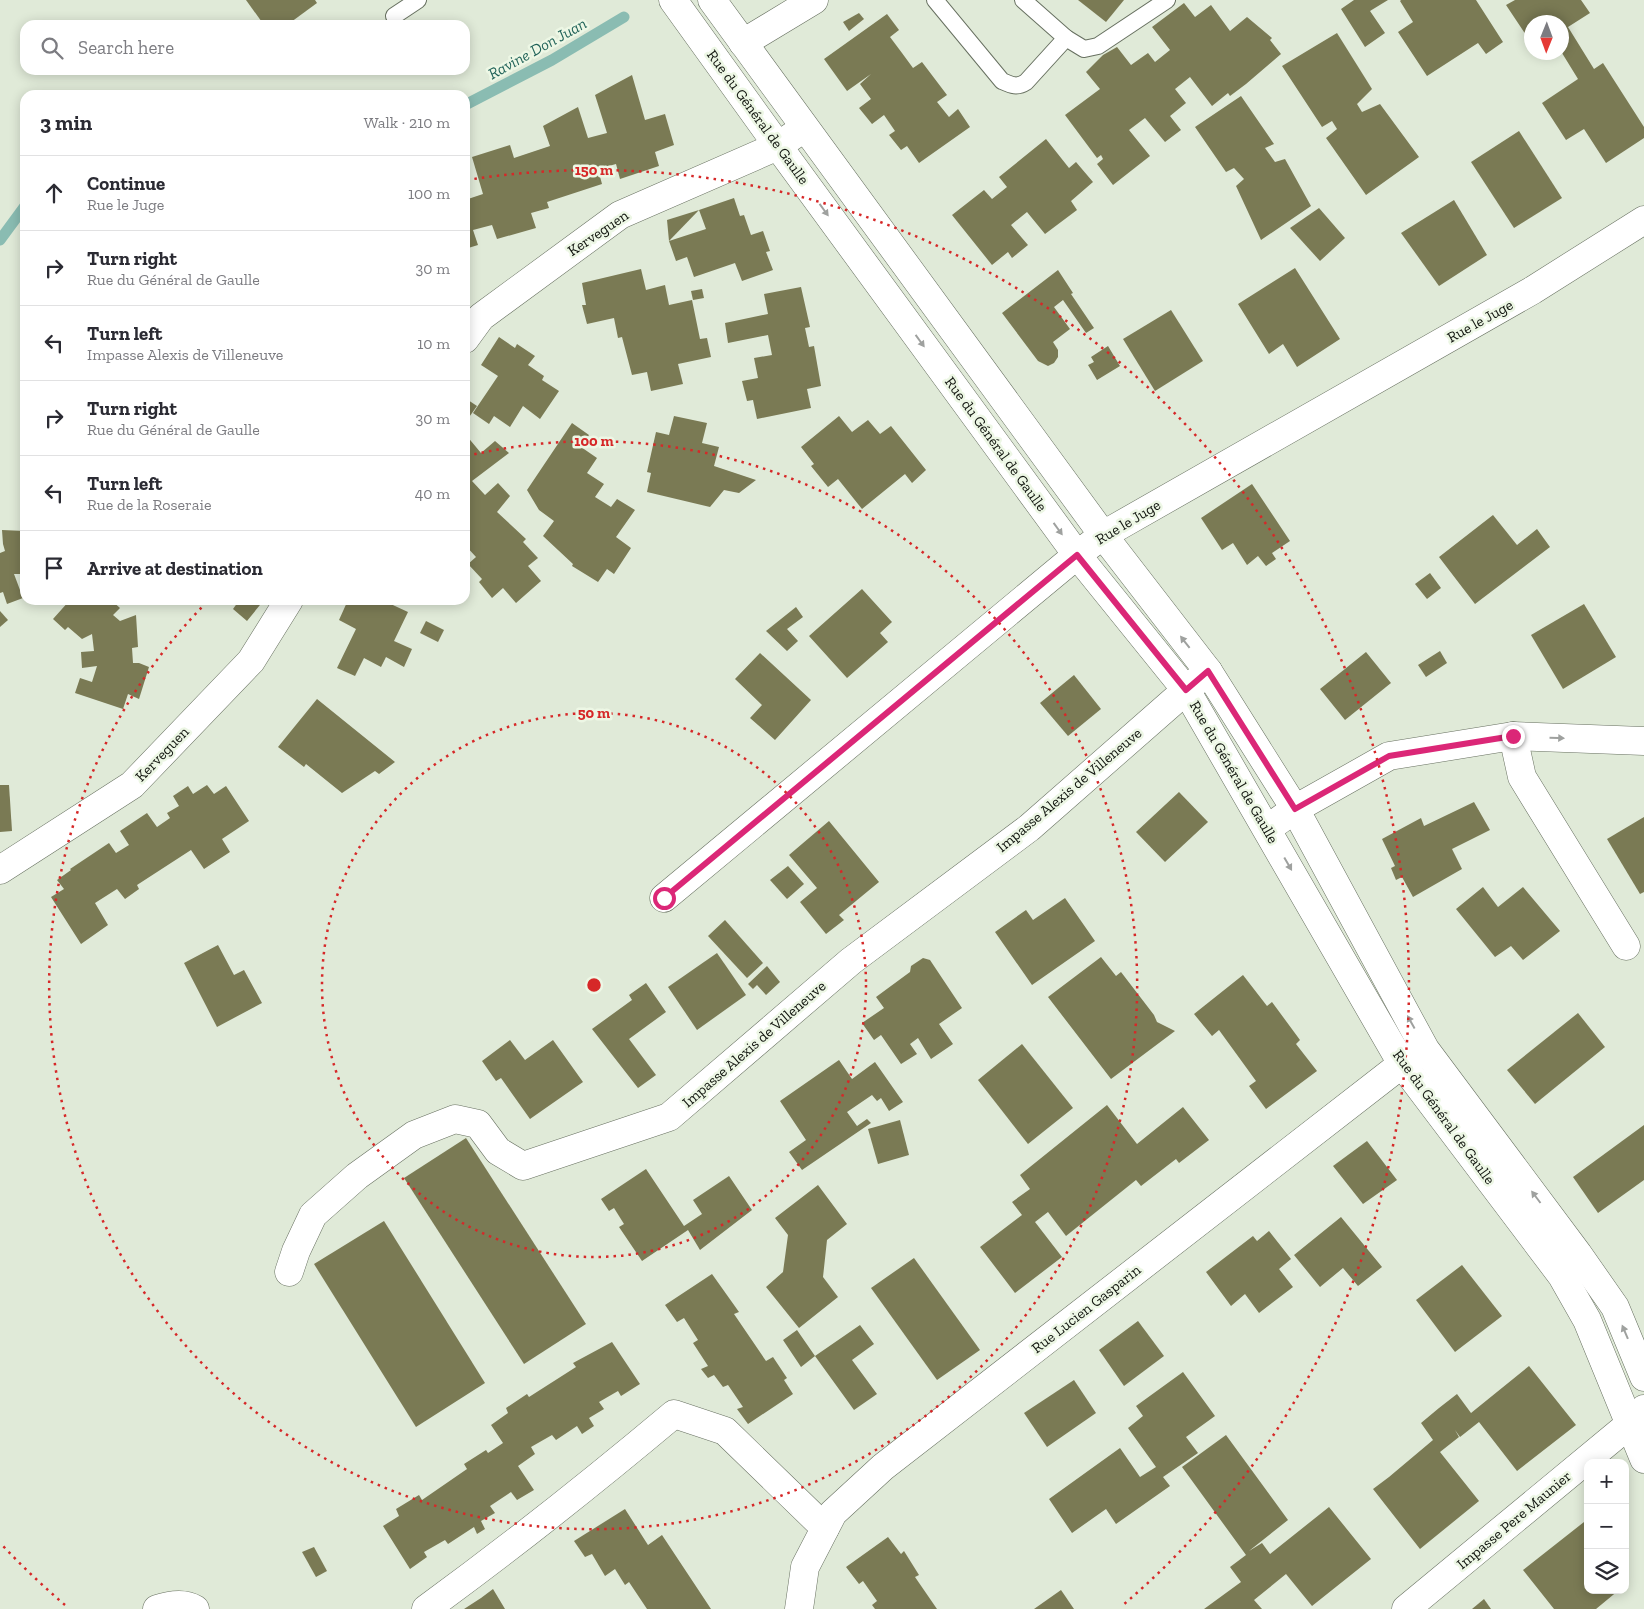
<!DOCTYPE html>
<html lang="en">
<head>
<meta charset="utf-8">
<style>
  :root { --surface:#fff; --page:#f7f7f7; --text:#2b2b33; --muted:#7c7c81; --line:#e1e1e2 }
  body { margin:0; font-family:"Zilla Slab",serif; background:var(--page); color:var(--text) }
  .controls { position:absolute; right:15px; bottom:15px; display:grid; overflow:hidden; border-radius:10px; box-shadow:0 2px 12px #0003 }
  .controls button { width:45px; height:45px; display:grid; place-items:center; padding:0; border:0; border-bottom:1px solid var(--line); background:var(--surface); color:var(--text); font:25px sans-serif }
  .compass { position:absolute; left:1524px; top:15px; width:45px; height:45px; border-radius:50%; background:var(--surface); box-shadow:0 2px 12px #0003; rotate:181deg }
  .stop { position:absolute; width:15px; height:15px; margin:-11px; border:4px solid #db2777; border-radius:50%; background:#fff }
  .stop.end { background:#db2777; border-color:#fff; box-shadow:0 1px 5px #0008 }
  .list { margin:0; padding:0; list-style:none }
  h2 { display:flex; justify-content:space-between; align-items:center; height:65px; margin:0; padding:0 20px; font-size:21px }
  h2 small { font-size:16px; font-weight:400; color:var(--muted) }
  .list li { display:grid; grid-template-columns:32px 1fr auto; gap:15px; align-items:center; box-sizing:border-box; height:75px; padding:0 20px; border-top:1px solid var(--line) }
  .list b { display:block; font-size:19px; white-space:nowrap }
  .list p { margin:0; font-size:16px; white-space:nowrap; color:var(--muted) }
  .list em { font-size:16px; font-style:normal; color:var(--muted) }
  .icon { flex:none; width:28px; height:28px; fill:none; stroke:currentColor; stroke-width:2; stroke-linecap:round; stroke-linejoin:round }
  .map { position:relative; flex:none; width:1644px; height:1609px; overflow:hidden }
  .search { position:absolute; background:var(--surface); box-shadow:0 2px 12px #0003; left:20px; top:20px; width:450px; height:55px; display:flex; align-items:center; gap:12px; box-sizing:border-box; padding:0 18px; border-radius:15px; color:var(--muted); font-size:19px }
  .panel { position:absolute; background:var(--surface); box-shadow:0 2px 12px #0003; left:20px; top:90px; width:450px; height:515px; border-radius:15px }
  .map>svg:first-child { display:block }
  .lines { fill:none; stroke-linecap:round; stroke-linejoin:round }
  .stream { stroke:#8abcb2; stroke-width:11 }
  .building { fill:#7a7a54 }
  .service-casing { stroke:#677060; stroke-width:18 }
  .minor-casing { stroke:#677060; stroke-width:29 }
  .secondary-casing { stroke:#677060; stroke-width:29 }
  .service { stroke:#fff; stroke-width:16 }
  .minor { stroke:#fff; stroke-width:28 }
  .secondary { stroke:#fff; stroke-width:28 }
  .oneway { fill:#9fa19f }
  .route { stroke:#db2777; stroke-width:6 }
  .ring { fill:none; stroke:#d62828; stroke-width:2.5; stroke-dasharray:2.5 5 }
  .labels { text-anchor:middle; stroke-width:5; stroke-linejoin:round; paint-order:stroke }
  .street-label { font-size:15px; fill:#10140e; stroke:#edf7e5 }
  .water-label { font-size:16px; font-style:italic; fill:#206258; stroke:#edf7e5 }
  .centre { fill:#d62828; stroke:#edf7e5; stroke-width:2.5 }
  .ring-label { font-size:15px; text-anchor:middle; font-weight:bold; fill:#d62828; stroke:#edf7e5; stroke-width:5; stroke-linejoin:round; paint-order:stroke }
</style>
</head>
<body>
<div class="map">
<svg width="1644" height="1609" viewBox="0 0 1644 1609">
  <rect width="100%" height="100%" fill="#e0ead8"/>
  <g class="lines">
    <!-- stream -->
    <g class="stream">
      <path d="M465 105 552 60 624 17"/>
      <path d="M0 240 25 206"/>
    </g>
  </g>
  <!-- building -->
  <g class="building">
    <path d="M246 0H315L317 3 287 25H264Z"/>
    <path d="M1078 0H1124L1106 22Z"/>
    <path d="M1354 0H1388L1370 11 1385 33 1365 47 1341 9Z"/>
    <path d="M1401 0H1476L1503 42 1486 54 1478 43 1427 76 1398 32 1413 22 1400 1Z"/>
    <path d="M1515 0H1581L1590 13 1568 27 1594 69 1603 63 1644 127V138L1606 163 1584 129 1566 140 1542 103 1578 79 1562 53V22H1532V44L1506 5Z"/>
    <path d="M1184 3 1195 17 1211 5 1230 31 1247 17 1272 38 1270 40 1281 54 1246 84 1230 96 1228 93 1212 106 1190 77 1175 89 1186 103 1170 116 1181 130 1165 142 1145 118 1129 130 1150 156 1113 185 1097 164 1103 159 1101 155 1097 158 1065 115 1100 89 1086 72 1103 55 1117 47 1131 65 1148 53 1155 62 1170 50 1152 27Z"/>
    <path d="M859 13 864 19 849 31 843 22Z"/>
    <path d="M887 14 899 30 890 37 902 53 913 68 922 62 947 95 937 102 949 117 958 109 970 127 919 163 907 146 901 150 889 135 895 131 884 115 872 124 859 108 871 99 860 84 871 74 847 91 824 59Z"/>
    <path d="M1337 33 1372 89 1357 104 1362 112 1380 104 1419 157 1366 195 1326 138 1337 129 1332 121 1322 127 1282 66Z"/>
    <path d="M632 75 645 120 665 114 674 145 655 152 659 166 620 179 616 164 598 169 602 184 547 202 549 208 531 213 536 228 497 239 492 225 473 230 478 245 465 249V200L483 194 472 157 510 145 514 158 550 146 543 126 578 107 588 138 607 133 595 95Z"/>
    <path d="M1241 96 1274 144 1265 148 1275 162 1285 159 1311 206 1261 240 1236 186 1244 179 1234 168 1226 172 1195 127Z"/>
    <path d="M1519 131 1562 198 1514 228 1471 162Z"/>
    <path d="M1046 139 1069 168 1076 162 1093 182 1071 201 1077 210 1045 234 1027 212 1011 225 1028 245 1012 258 1008 252 992 265 952 215 984 190 992 199 1007 187 999 177Z"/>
    <path d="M734 198 740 216 744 215 751 235 763 231 770 251 766 252 773 270 742 281 735 263 694 277 687 257 676 261 669 241 706 229 699 210Z"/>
    <path d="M1454 200 1487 255 1439 286 1401 233Z"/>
    <path d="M1319 208 1345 238 1320 261 1290 228Z"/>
    <path d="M699 210 669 241 667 220Z"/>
    <path d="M1295 268 1340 339 1297 367 1283 344 1269 354 1238 304Z"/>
    <path d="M641 269 646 290 665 285 669 305 692 300 700 339 707 338 711 357 678 364 683 384 651 391 647 372 632 375 622 337 618 338 614 318 587 324 582 305H586L582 283Z"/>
    <path d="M1058 270 1073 293 1071 294 1094 328 1086 333 1063 300 1054 307 1070 329 1053 342 1058 350V357L1054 363 1048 366 1038 361 1002 313Z"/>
    <path d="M801 287 810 327 805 328 809 347 814 346 821 386 807 389 811 408 757 419 753 400 747 401 742 381 758 378 754 358 772 355 768 335 728 343 725 323 768 314 764 294Z"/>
    <path d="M702 289 704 298 693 300 691 291Z"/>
    <path d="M1171 310 1203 361 1155 391 1123 339Z"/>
    <path d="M499 337 515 348 517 344 535 356 528 365 544 376 542 380 559 391 540 419 523 406 510 427 494 416 489 424 473 413 498 376 481 365Z"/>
    <path d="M1108 346 1120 366 1097 380 1088 365 1094 362 1091 357Z"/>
    <path d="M465 398 477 406 467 420 465 418Z"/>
    <path d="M674 416 707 423 702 443 719 447 714 466 756 480 739 493 724 490 710 507 647 492 651 473 647 472 656 432 669 435Z"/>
    <path d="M839 416 852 432 868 420 880 434 891 426 926 470 912 483 905 474 862 509 838 479 828 487 811 466 814 464 801 447Z"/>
    <path d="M572 423 589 435 581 447 597 458 587 473 604 484 595 497 611 507 617 499 635 510 616 537 631 548 614 574 607 569 598 582 572 566 573 564 543 536 554 521 539 510 527 490Z"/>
    <path d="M466 435 481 453 495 441 509 453 472 481 485 495 498 483 510 496 497 512 526 539 523 542 538 558 528 566 541 581 516 603 503 588 492 598 479 582 482 579 468 564 476 557 465 545Z"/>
    <path d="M1252 484 1290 541 1272 553 1276 559 1266 566 1258 556 1247 565 1233 543 1222 550 1201 518Z"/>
    <path d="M1493 515 1517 545 1537 529 1550 547 1475 604 1439 557Z"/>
    <path d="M2 530 25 531V574H14L23 598 7 604 3 592 0 593V553L5 551 3 544Z"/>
    <path d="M1430 573 1441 588 1427 599 1415 584Z"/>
    <path d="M862 589 892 622 880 633 888 642 847 678 809 636Z"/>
    <path d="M70 600H111L120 608 113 615 120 621 136 615 138 647 132 648 133 663H139L149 667 139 699 128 694 123 709 75 693 80 678 92 682 97 666 82 668 81 652 94 651 92 634 82 639 68 627 65 630 53 619Z"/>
    <path d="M235 600H264L247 621 233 609 238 602Z"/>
    <path d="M348 600H382L408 612 394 641 412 649 404 667 386 657 381 667 364 658 355 676 337 668 356 629 339 620Z"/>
    <path d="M1584 604 1616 657 1563 689 1531 635Z"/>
    <path d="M796 607 803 617 787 629 798 641 787 651 766 631Z"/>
    <path d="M0 611 8 620 0 627Z"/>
    <path d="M426 621 444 630 438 642 420 633Z"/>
    <path d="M1440 651 1447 663 1426 677 1418 665Z"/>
    <path d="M1366 652 1391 683 1345 720 1320 689Z"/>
    <path d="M760 653 811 700 775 740 750 718 762 705 735 679Z"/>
    <path d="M1074 675 1101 709 1068 736 1040 703Z"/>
    <path d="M317 699 395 762 379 774 375 771 342 793 306 764 304 767 278 747Z"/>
    <path d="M0 785H9L12 831 0 832Z"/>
    <path d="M207 785 214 794 226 786 249 821 222 839 230 852 204 869 191 850 137 885 139 889 125 899 117 889 95 903 108 925 81 944 51 897 64 889 57 880 71 870 70 869 109 843 116 853 129 845 120 831 147 813 157 827 170 818 167 813 179 806 173 796 188 786 193 794Z"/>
    <path d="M1179 792 1208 822 1165 862 1136 832Z"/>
    <path d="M1474 802 1490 830 1452 849 1462 869 1413 897 1402 877 1396 880 1391 868 1395 866 1382 839 1421 818 1424 826Z"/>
    <path d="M1644 817V892L1640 894 1607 839Z"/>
    <path d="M829 821 879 882 839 915 844 920 826 934 800 902 817 888 789 855Z"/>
    <path d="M788 866 804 884 787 899 770 880Z"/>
    <path d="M1483 887 1498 907 1523 887 1560 931 1523 960 1511 946 1495 957 1456 909Z"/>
    <path d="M1065 898 1095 941 1032 985 995 932 1026 910 1033 920Z"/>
    <path d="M725 920 763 963 747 978 708 936Z"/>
    <path d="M218 945 234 975 244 970 262 1003 217 1027 184 963Z"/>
    <path d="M717 953 746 995 697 1030 668 987Z"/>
    <path d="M1101 957 1116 976 1121 972 1154 1015 1157 1022 1175 1031 1111 1079 1048 997Z"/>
    <path d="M923 958 930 960 962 1008 939 1024 953 1044 931 1059 918 1038 910 1044 917 1054 901 1064 881 1035 874 1040 862 1023 884 1008 876 997 910 972 911 966Z"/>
    <path d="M767 966 780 982 766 995 757 985 753 989 748 984Z"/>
    <path d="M1243 975 1267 1006 1272 1002 1300 1040 1296 1044 1317 1071 1266 1109 1249 1086 1256 1081 1219 1030 1212 1036 1194 1014Z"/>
    <path d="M646 983 666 1012 629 1039 656 1075 638 1088 592 1029 632 1000 629 995Z"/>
    <path d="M1578 1013 1605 1047 1535 1104 1507 1070Z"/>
    <path d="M510 1040 525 1060 553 1040 583 1082 530 1119 501 1078 496 1081 482 1061Z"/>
    <path d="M1022 1044 1073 1108 1028 1144 978 1080Z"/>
    <path d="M839 1060 852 1079 875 1062 903 1102 889 1111 881 1098 877 1101 872 1095 847 1112 857 1126 867 1119 871 1123 802 1170 789 1152 806 1140 780 1101Z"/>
    <path d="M1107 1105 1137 1144 1183 1107 1209 1140 1179 1163 1176 1159 1141 1186 1136 1180 1066 1236 1048 1212 1035 1222 1062 1257 1015 1293 980 1247 1022 1215 1012 1202 1030 1189 1020 1175Z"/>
    <path d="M900 1120 909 1155 878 1164 868 1129Z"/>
    <path d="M1644 1125V1180L1598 1213 1573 1177Z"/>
    <path d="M466 1138 586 1324 524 1364 404 1178Z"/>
    <path d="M1367 1141 1397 1180 1363 1204 1333 1166Z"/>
    <path d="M646 1169 684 1226 702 1214 693 1200 729 1176 752 1210 700 1250 688 1230 642 1261 619 1227 624 1224 614 1208 609 1211 601 1199Z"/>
    <path d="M818 1185 847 1224 827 1240 823 1277 838 1297 799 1328 766 1287 783 1272 788 1235 775 1218Z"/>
    <path d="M1341 1217 1382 1267 1358 1286 1343 1268 1320 1287 1294 1255Z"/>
    <path d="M384 1221 485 1383 416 1427 314 1264Z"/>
    <path d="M1269 1231 1291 1259 1279 1269 1293 1287 1259 1313 1245 1294 1231 1306 1206 1272 1253 1236 1257 1241Z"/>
    <path d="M914 1258 980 1350 937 1380 871 1288Z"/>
    <path d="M1462 1265 1502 1316 1455 1352 1416 1300Z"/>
    <path d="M712 1274 739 1312 734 1314 766 1361 773 1357 787 1378 784 1380 793 1394 748 1424 737 1409 743 1407 728 1385 723 1387 714 1375 708 1378 701 1369 708 1366 693 1343 698 1340 684 1318 677 1322 665 1305Z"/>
    <path d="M1138 1321 1164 1356 1124 1386 1099 1350Z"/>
    <path d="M860 1325 874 1344 852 1360 877 1394 854 1410 815 1356 801 1367 783 1340 797 1330 815 1356Z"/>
    <path d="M612 1342 640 1384 621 1396 618 1391 599 1402 604 1409 589 1418 594 1426 582 1434 577 1426 556 1440 552 1435 531 1447 535 1454 518 1466 534 1490 517 1500 511 1492 490 1506 495 1513 481 1521 485 1529 477 1534 474 1527 448 1544 445 1540 424 1552 427 1557 410 1569 383 1526 399 1516 396 1509 419 1495 422 1500 467 1469 464 1464 486 1450 488 1453 503 1443 491 1425 508 1413 506 1408 527 1394 529 1397 576 1367 573 1363Z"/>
    <path d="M1529 1366 1576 1425 1517 1471 1479 1422 1460 1437 1455 1430 1459 1437 1440 1452 1479 1501 1420 1549 1373 1489 1389 1477 1433 1440 1421 1423 1439 1408 1457 1394 1471 1413Z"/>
    <path d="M1183 1372 1215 1416 1186 1437 1198 1453 1163 1477 1170 1486 1116 1524 1106 1509 1072 1533 1049 1499 1120 1448 1140 1477 1156 1467 1128 1428 1143 1416 1136 1406Z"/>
    <path d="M1074 1380 1096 1413 1047 1447 1024 1413Z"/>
    <path d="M1226 1435 1288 1520 1249 1551 1262 1543 1270 1554 1329 1507 1371 1559 1312 1606 1286 1574 1254 1600 1262 1609H1204L1241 1582 1230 1567 1246 1555 1182 1467Z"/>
    <path d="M625 1509 648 1545 662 1535 711 1609H647L629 1582 625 1585 615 1569 605 1576 592 1554 585 1557 574 1541Z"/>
    <path d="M1584 1522 1588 1527V1590H1619L1596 1609H1554L1523 1570Z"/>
    <path d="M888 1537 901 1554 904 1551 919 1575 915 1577 937 1609H875L872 1605 877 1601 863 1581 859 1584 846 1567Z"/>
    <path d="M314 1547 327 1571 316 1577 302 1552Z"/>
    <path d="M493 1589 505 1609H464L481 1598Z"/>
    <path d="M1061 1590 1074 1609H1034Z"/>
    <path d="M1484 1599 1491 1609H1472Z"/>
  </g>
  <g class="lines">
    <!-- service casing -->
    <g class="service-casing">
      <g id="service">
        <path d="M935 0 1002 81C1011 85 1017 88 1026 82L1066 38"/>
        <path d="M1023 0 1066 38 1084 49 1098 46 1167 0"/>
        <path d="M394 16 418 0"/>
      </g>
    </g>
    <!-- minor casing -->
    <g class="minor-casing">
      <g id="minor">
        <path d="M743 43 814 0"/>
        <path d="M465 339 481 317 620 215 778 146 804 128"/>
        <path d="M1513 736 1522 777 1626 946"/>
        <path d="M1267 829 1295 809 1389 756 1513 736 1644 741"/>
        <path d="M0 870 132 785 251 661 289 600"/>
        <path d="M664 898 1077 555 1103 535 1533 290 1644 220"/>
        <path d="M289 1272 296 1251 313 1215 357 1176 414 1135 455 1119 478 1124 498 1151 523 1166 669 1117 851 961 1029 828 1208 671"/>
        <path d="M157 1609C169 1605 183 1602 195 1609"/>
        <path d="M426 1609C511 1547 593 1482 674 1414L725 1431 825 1528"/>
        <path d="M799 1609 805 1567 833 1513 883 1467 1402 1064 1422 1051"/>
        <path d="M1406 1609 1631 1423 1644 1409"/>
      </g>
    </g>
    <!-- secondary casing -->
    <g class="secondary-casing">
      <g id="secondary">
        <path d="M673 0 778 146 1077 555 1186 690 1402 1064 1562 1276 1587 1320 1644 1459"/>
        <path d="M712 0 1103 535 1208 671 1295 809 1425 1049 1578 1254 1615 1307 1644 1377"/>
      </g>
    </g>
    <!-- service -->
    <use href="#service" class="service"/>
    <!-- minor -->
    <use href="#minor" class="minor"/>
    <!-- secondary -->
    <use href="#secondary" class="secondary"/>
  </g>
  <!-- one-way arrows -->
  <defs><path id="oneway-solid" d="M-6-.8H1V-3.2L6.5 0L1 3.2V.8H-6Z" transform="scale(1.25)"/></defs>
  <g class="oneway">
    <use href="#oneway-solid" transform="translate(824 210) rotate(54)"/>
    <use href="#oneway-solid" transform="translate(920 341) rotate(54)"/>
    <use href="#oneway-solid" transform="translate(1058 529) rotate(54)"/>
    <use href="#oneway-solid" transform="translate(1185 642) rotate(-128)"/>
    <use href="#oneway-solid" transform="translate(1557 738) rotate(2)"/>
    <use href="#oneway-solid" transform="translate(1288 864) rotate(60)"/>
    <use href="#oneway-solid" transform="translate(1411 1022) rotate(-119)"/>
    <use href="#oneway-solid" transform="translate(1536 1197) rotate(-127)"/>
    <use href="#oneway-solid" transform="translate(1625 1332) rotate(-113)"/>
  </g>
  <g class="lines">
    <!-- route -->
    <path class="route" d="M664 898 1077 555 1186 690 1208 671 1295 809 1389 756 1513 736"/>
  </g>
  <!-- distance rings -->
  <g class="ring">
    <circle cx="594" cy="985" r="272"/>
    <path d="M467 456A544 544 0 1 1 209 600"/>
    <path d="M65 1605A815 815 0 0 1 3 1546M467 180A815 815 0 0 1 1123 1605"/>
  </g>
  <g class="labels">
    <!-- street labels -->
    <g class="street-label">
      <text transform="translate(758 117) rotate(54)" y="5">Rue du Général de Gaulle</text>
      <text transform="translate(598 233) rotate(-34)" y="5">Kerveguen</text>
      <text transform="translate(1480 321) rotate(-29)" y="5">Rue le Juge</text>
      <text transform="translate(996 444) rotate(54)" y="5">Rue du Général de Gaulle</text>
      <text transform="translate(1128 522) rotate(-31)" y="5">Rue le Juge</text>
      <text transform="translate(162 754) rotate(-46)" y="5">Kerveguen</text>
      <text transform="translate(1234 772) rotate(60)" y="5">Rue du Général de Gaulle</text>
      <text transform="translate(1069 790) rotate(-40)" y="5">Impasse Alexis de Villeneuve</text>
      <text transform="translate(754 1044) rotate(-41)" y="5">Impasse Alexis de Villeneuve</text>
      <text transform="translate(1444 1117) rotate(54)" y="5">Rue du Général de Gaulle</text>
      <text transform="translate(1086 1309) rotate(-38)" y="5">Rue Lucien Gasparin</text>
      <text transform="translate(1514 1520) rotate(-40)" y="5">Impasse Pere Maunier</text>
    </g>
    <!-- water labels -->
    <g class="water-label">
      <text transform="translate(537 48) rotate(-29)" y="6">Ravine Don Juan</text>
    </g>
  </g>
  <circle cx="594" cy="985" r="8" class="centre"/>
  <g class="ring-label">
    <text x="594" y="175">150 m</text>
    <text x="594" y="446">100 m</text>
    <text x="594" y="718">50 m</text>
  </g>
</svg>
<div class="controls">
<button>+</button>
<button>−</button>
<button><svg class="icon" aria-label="layers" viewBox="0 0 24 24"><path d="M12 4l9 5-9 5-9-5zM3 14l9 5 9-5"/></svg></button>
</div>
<svg class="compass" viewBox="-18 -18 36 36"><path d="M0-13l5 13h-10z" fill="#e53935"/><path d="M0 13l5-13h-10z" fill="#7c7c81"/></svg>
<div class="stop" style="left:664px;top:898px"></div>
<div class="stop end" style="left:1513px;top:736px"></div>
<div class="search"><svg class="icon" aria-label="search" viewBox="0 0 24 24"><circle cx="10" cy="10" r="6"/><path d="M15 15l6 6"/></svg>Search here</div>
<section class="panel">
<h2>3 min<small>Walk · 210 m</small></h2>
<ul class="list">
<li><svg class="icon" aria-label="ahead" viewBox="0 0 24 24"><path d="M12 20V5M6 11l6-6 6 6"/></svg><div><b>Continue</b><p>Rue le Juge</p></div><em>100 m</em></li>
<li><svg class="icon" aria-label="right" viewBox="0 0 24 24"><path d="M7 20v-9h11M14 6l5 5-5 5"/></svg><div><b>Turn right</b><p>Rue du Général de Gaulle</p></div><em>30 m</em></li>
<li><svg class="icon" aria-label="left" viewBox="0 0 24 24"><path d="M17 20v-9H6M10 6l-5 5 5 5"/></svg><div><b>Turn left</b><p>Impasse Alexis de Villeneuve</p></div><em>10 m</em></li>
<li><svg class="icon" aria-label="right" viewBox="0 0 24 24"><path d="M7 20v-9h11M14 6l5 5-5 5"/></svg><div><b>Turn right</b><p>Rue du Général de Gaulle</p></div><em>30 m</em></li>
<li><svg class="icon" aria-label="left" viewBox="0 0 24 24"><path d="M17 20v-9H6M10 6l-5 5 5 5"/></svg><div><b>Turn left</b><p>Rue de la Roseraie</p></div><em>40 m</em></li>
<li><svg class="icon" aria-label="arrive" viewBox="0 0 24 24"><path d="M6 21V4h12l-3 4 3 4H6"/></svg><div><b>Arrive at destination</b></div></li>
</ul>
</section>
</div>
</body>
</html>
